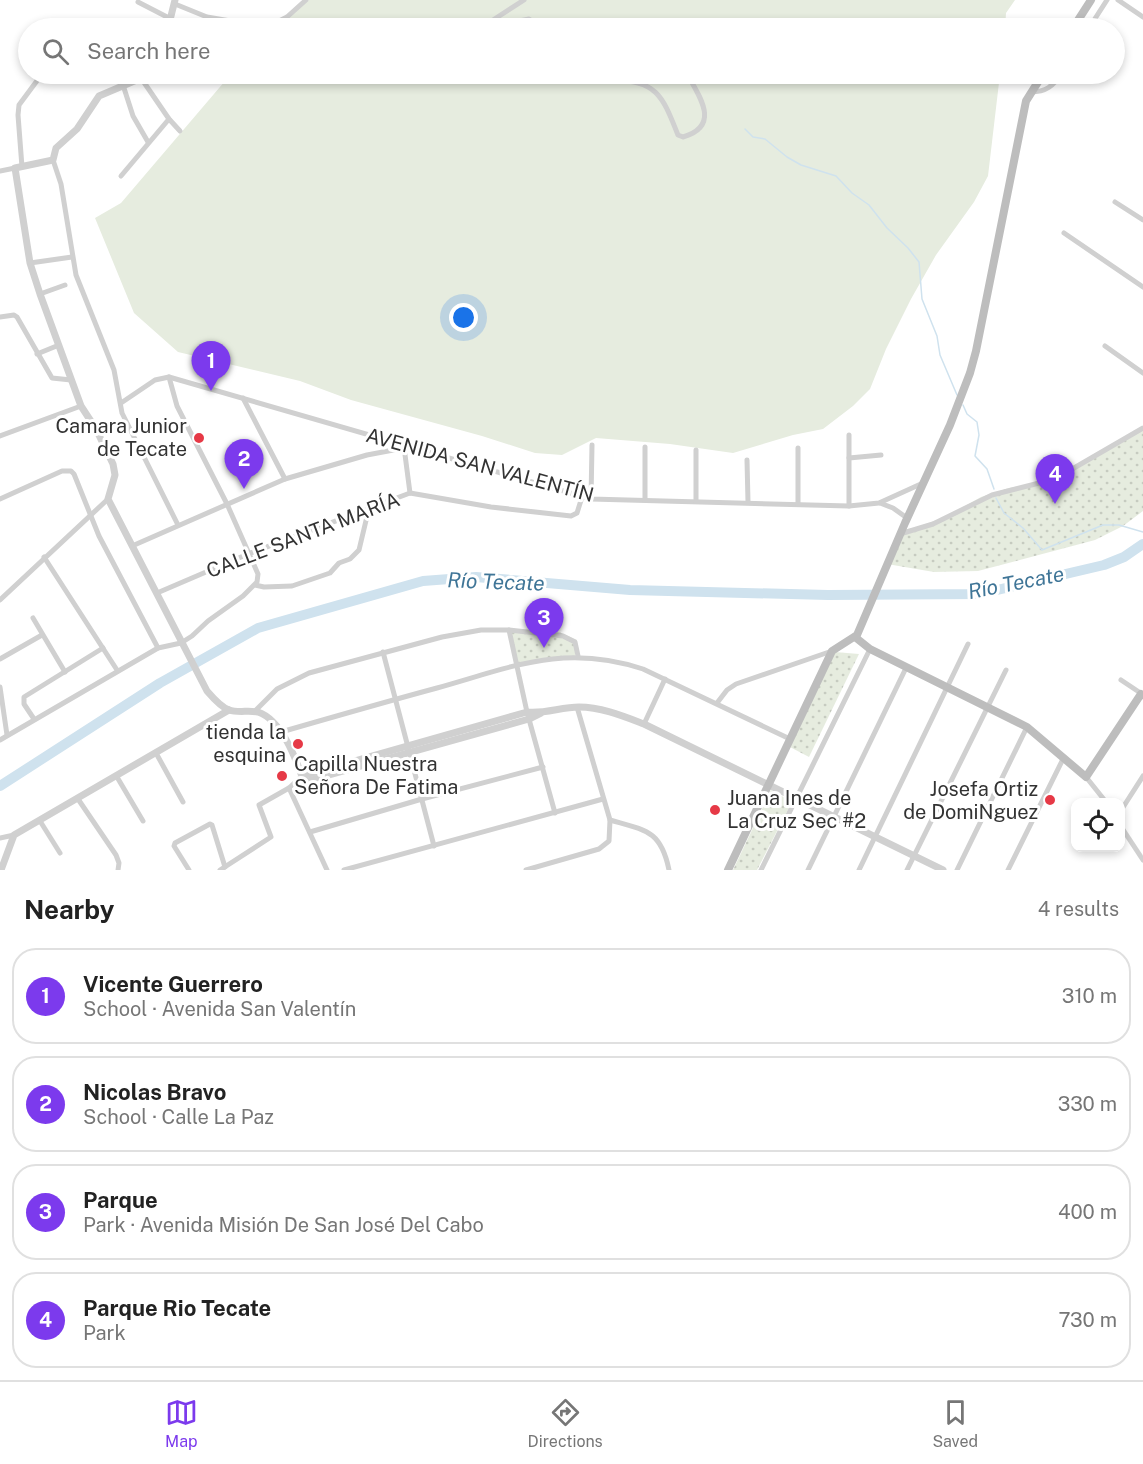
<!DOCTYPE html>
<html lang="en">
<head>
<meta charset="utf-8">
<style>
  :root { --surface:#fff; --page:#f2f2f2; --text:#222; --muted:#767676; --line:#e0e0e0; --accent:#7c3aed }
  body { margin:0; font-family:"Public Sans",sans-serif; background:var(--page); color:var(--text) }
  .controls { position:absolute; right:18px; bottom:18px; display:grid; overflow:hidden; border-radius:12px; box-shadow:0 3px 9px #0003 }
  .controls button { width:54px; height:54px; display:grid; place-items:center; padding:0; border:0; border-bottom:2px solid var(--line); background:var(--surface); color:var(--text); font:30px sans-serif }
  .you { position:absolute; left:464px; top:318px; width:21px; height:21px; margin:-15px; border:4px solid #fff; border-radius:50%; background:#1a73e8; box-shadow:0 0 0 9px #1a73e833 }
  .badge { display:grid; place-items:center; width:39px; height:39px; border-radius:50%; background:var(--accent); color:#fff; font-size:20px; font-weight:700 }
  .pin { position:absolute; translate:-50% -50px; filter:drop-shadow(0 2px 3px #0008) }
  .pin::after { content:''; position:absolute; top:32px; width:21px; height:18px; background:inherit; clip-path:polygon(0 0,100% 0,50% 100%) }
  .list { margin:0; padding:0; list-style:none }
  h2 { display:flex; justify-content:space-between; align-items:center; height:78px; margin:0; padding:0 24px; font-size:26px }
  h2 small { font-size:20px; font-weight:400; color:var(--muted) }
  .list li { display:grid; grid-template-columns:39px 1fr auto; gap:18px; align-items:center; box-sizing:border-box; height:96px; margin:0 12px 12px; padding:0 12px; border:2px solid var(--line); border-radius:24px }
  .list b { display:block; font-size:22px; white-space:nowrap }
  .list p { margin:0; font-size:20px; white-space:nowrap; color:var(--muted) }
  .list em { font-size:20px; font-style:normal; color:var(--muted) }
  .icon { flex:none; width:33px; height:33px; fill:none; stroke:currentColor; stroke-width:2; stroke-linecap:round; stroke-linejoin:round }
  .map { position:relative; flex:none; width:1143px; height:870px; overflow:hidden }
  .search { position:absolute; background:var(--surface); box-shadow:0 3px 9px #0003; left:18px; right:18px; top:18px; height:66px; display:flex; align-items:center; gap:15px; box-sizing:border-box; padding:0 21px; border-radius:33px; color:var(--muted); font-size:22px }
  .sheet { height:510px; background:var(--surface) }
  nav { display:flex; justify-content:space-around; align-items:center; box-sizing:border-box; height:84px; border-top:2px solid var(--line); background:var(--surface); font-size:16px; color:var(--muted) }
  nav a { display:grid; justify-items:center; gap:3px }
  nav .on { color:var(--accent) }
  .map>svg:first-child { display:block }
  .green { fill:#e6ecdf }
  .park { fill:url(#park-dots) }
  .lines { fill:none; stroke-linecap:round; stroke-linejoin:round }
  .stream { stroke:#cfe2ee; stroke-width:1.5 }
  .river { stroke:#cfe2ee; stroke-width:10 }
  .minor { stroke:#d0d0d0; stroke-width:5 }
  .tertiary { stroke:#d0d0d0; stroke-width:7 }
  .secondary { stroke:#bdbdbd; stroke-width:8 }
  .poi-dot { fill:#e63946; stroke:#fff; stroke-width:2 }
  .labels { text-anchor:middle; stroke-width:6; stroke-linejoin:round; paint-order:stroke }
  .poi-label { font-size:20px; fill:#333; stroke:#fff; text-anchor:end }
  .street-label { font-size:20px; fill:#333; stroke:#fff }
  .water-label { font-size:21px; font-style:italic; fill:#3f7597; stroke:#fff }
</style>
</head>
<body>
<div class="map">
<svg width="1143" height="870" viewBox="0 0 1143 870">
  <defs>
    <pattern id="park-dots" width="8" height="8" patternUnits="userSpaceOnUse" patternTransform="scale(1.5)"><rect width="8" height="8" fill="#e6ecdf"/><path d="M2 2h.1M6 6h.1" fill="none" stroke="#c6cbc0" stroke-width="1.8" stroke-linecap="round"/></pattern>
  </defs>
  <rect width="100%" height="100%" fill="#fff"/>
  <!-- green -->
  <g class="green">
    <path d="M309 0H1015L1006 13 1005 28H269L279 25Z"/>
    <path d="M231 74H1000L988 176 974 202 936 255 911 299 886 349 870 389 853 406 823 429 793 435 733 453 670 444 596 438 562 455 535 453 482 436 351 400 300 381 178 352 134 313 95 218 121 203Z"/>
  </g>
  <!-- park -->
  <g class="park">
    <path d="M1143 429V511L1123 526 1095 540 978 571 934 572 887 564 902 530 919 527 949 515 981 497 1009 488 1041 482 1066 473Z"/>
    <path d="M508 630 559 632 577 640 575 656 516 665Z"/>
    <path d="M835 652 859 654 809 757 790 747Z"/>
    <path d="M771 790 792 802 757 870H733Z"/>
  </g>
  <g class="lines">
    <!-- stream -->
    <g class="stream">
      <path d="M745 129 753 137 765 139 787 157 801 165 836 176 852 193 869 205 887 228 908 248 919 262 922 299 937 336 940 355 957 395"/>
      <path d="M963 405 967 414 977 422 979 435 975 456 987 469 994 489"/>
      <path d="M996 498 1004 513 1023 528 1042 550 1103 525H1119L1143 532"/>
    </g>
    <!-- river -->
    <path class="river" d="M0 786 160 683 258 628 423 581 476 577 630 590 828 595 980 594 1104 565 1124 557 1143 544"/>
    <!-- minor -->
    <g class="minor">
      <path d="M524 0 493 20 492 24 494 26 529 19 535 23 533 28"/>
      <path d="M1118 0 1143 17"/>
      <path d="M138 2 171 19"/>
      <path d="M175 4 207 17 267 27 287 17 306 0"/>
      <path d="M668 28 680 26 710 27"/>
      <path d="M1089 28 1107 0"/>
      <path d="M607 74 609 78 613 80C658 80 663 98 678 135L683 137C721 126 700 97 687 74"/>
      <path d="M141 78 169 119 180 131"/>
      <path d="M123 85 133 116 148 142"/>
      <path d="M1031 92C1046 92 1053 86 1061 74"/>
      <path d="M53 160 61 184 76 275 114 370 122 413 178 525"/>
      <path d="M22 167 18 115 19 105 42 74"/>
      <path d="M0 171 15 168"/>
      <path d="M121 176 169 119"/>
      <path d="M1115 202 1143 220"/>
      <path d="M1064 233 1143 287"/>
      <path d="M30 263 72 257"/>
      <path d="M40 294 65 285"/>
      <path d="M0 317 14 315 17 317 52 378 71 380"/>
      <path d="M1105 346 1143 373"/>
      <path d="M37 354 59 345"/>
      <path d="M243 398 285 479"/>
      <path d="M121 403 155 380 169 377 591 499 849 506 879 503 923 483"/>
      <path d="M849 435V506"/>
      <path d="M0 436 81 406"/>
      <path d="M404 447 410 493"/>
      <path d="M696 450V501"/>
      <path d="M849 458 881 455"/>
      <path d="M747 460 748 502"/>
      <path d="M0 499 62 471H71L74 474 99 536 158 648"/>
      <path d="M591 499 592 445"/>
      <path d="M645 500V447"/>
      <path d="M880 503 893 508 907 518"/>
      <path d="M798 504V448"/>
      <path d="M900 534 933 524 992 495 1055 479 1143 428"/>
      <path d="M132 546 285 479 367 455 404 448"/>
      <path d="M44 557 117 670"/>
      <path d="M255 585 264 587 292 586 330 573 339 563 350 559 359 550 369 508"/>
      <path d="M157 593 248 554 410 493 491 507 571 516 577 513 582 497"/>
      <path d="M0 600 108 499"/>
      <path d="M33 618 65 672"/>
      <path d="M509 630 527 712 555 813"/>
      <path d="M383 652 434 846"/>
      <path d="M0 659 42 635"/>
      <path d="M1121 680 1142 694"/>
      <path d="M0 687 7 735"/>
      <path d="M717 703 727 690 736 684 832 651"/>
      <path d="M577 707 610 820C645 830 661 830 669 870"/>
      <path d="M255 711 277 689 309 673 442 637 481 630H509L563 636 575 642 578 656"/>
      <path d="M34 719 24 704V697L103 648"/>
      <path d="M644 724 665 679"/>
      <path d="M281 732C333 717 385 702 437 688 512 667 564 643 643 669L790 739"/>
      <path d="M0 740 158 648 181 643 192 636 208 621 243 596 257 582 258 574 227 504 177 406 169 377"/>
      <path d="M156 753 183 802"/>
      <path d="M117 777 143 821"/>
      <path d="M1086 777 1106 802"/>
      <path d="M289 788 327 870"/>
      <path d="M78 799 116 855 119 863 118 870"/>
      <path d="M1120 812 1143 776"/>
      <path d="M40 821 60 853"/>
      <path d="M1120 825 1143 860"/>
      <path d="M310 832 422 799 543 767"/>
      <path d="M0 838 14 835"/>
      <path d="M189 870 174 846 175 843 210 824 212 825 225 867"/>
      <path d="M220 870 271 837 259 805 289 788 302 776"/>
      <path d="M344 870 603 799"/>
      <path d="M526 870 599 849 609 841 610 820"/>
      <path d="M761 870 870 649"/>
      <path d="M808 870 906 668"/>
      <path d="M859 870 968 644"/>
      <path d="M907 870 1006 670"/>
      <path d="M957 870 1027 727"/>
      <path d="M1008 870 1064 757"/>
    </g>
    <!-- tertiary -->
    <g class="tertiary">
      <path d="M168 28 175 0"/>
      <path d="M146 74 139 79 99 96 77 129 56 148 53 160 15 168 30 263 40 294 81 406 96 429 113 464 115 475 108 499 207 691C213 698 221 707 229 710 238 713 249 710 258 712 282 720 296 759 304 782L529 719 541 713"/>
      <path d="M302 776 527 712C545 714 561 707 579 707 601 707 623 716 644 724L943 870"/>
      <path d="M1 870 14 835 229 710"/>
    </g>
    <!-- secondary -->
    <g class="secondary">
      <path d="M1073 28 1091 0"/>
      <path d="M855 637 870 649 1027 727 1086 777 1141 694 1143 695"/>
      <path d="M728 870 832 651 857 635 905 523 950 425 970 373 976 351 1026 101 1043 74"/>
    </g>
  </g>
  <!-- markers -->
  <g class="poi-dot">
    <circle cx="199" cy="438" r="6"/>
    <circle cx="298" cy="744" r="6"/>
    <circle cx="282" cy="776" r="6"/>
    <circle cx="1050" cy="800" r="6"/>
    <circle cx="715" cy="810" r="6"/>
  </g>
  <g class="labels">
    <!-- poi labels -->
    <g class="poi-label">
      <text x="187" y="433">Camara Junior<tspan x="187" dy="23">de Tecate</tspan></text>
      <text x="286" y="739">tienda la<tspan x="286" dy="23">esquina</tspan></text>
      <text x="294" y="771" text-anchor="start">Capilla Nuestra<tspan x="294" dy="23">Señora De Fatima</tspan></text>
      <text x="1038" y="796">Josefa Ortiz<tspan x="1038" dy="23">de DomiNguez</tspan></text>
      <text x="727" y="805" text-anchor="start">Juana Ines de<tspan x="727" dy="23">La Cruz Sec #2</tspan></text>
    </g>
    <!-- street labels -->
    <g class="street-label">
      <text transform="translate(480 465) rotate(15)" y="7">AVENIDA SAN VALENTÍN</text>
      <text transform="translate(303 535) rotate(-21)" y="7">CALLE SANTA MARÍA</text>
    </g>
    <!-- water labels -->
    <g class="water-label">
      <text transform="translate(496 582) rotate(2)" y="7">Río Tecate</text>
      <text transform="translate(1016 583) rotate(-11)" y="7">Río Tecate</text>
    </g>
  </g>
</svg>
<div class="controls">
<button><svg class="icon" aria-label="locate" viewBox="0 0 24 24"><circle cx="12" cy="12" r="6"/><path d="M12 2v4M12 18v4M2 12h4M18 12h4"/></svg></button>
</div>
<div class="you"></div>
<div class="pin badge" style="left:211px;top:391px">1</div>
<div class="pin badge" style="left:244px;top:489px">2</div>
<div class="pin badge" style="left:544px;top:648px">3</div>
<div class="pin badge" style="left:1055px;top:504px">4</div>
<div class="search"><svg class="icon" aria-label="search" viewBox="0 0 24 24"><circle cx="10" cy="10" r="6"/><path d="M15 15l6 6"/></svg>Search here</div>
</div>
<section class="sheet">
<h2>Nearby<small>4 results</small></h2>
<ul class="list">
<li><span class="badge">1</span><div><b>Vicente Guerrero</b><p>School · Avenida San Valentín</p></div><em>310 m</em></li>
<li><span class="badge">2</span><div><b>Nicolas Bravo</b><p>School · Calle La Paz</p></div><em>330 m</em></li>
<li><span class="badge">3</span><div><b>Parque</b><p>Park · Avenida Misión De San José Del Cabo</p></div><em>400 m</em></li>
<li><span class="badge">4</span><div><b>Parque Rio Tecate</b><p>Park</p></div><em>730 m</em></li>
</ul>
</section>
<nav>
<a class="on"><svg class="icon" aria-label="map" viewBox="0 0 24 24"><path d="M3 6l6-2 6 2 6-2v14l-6 2-6-2-6 2zM9 4v14M15 6v14"/></svg>Map</a>
<a><svg class="icon" aria-label="directions" viewBox="0 0 24 24"><path d="M12 3l9 9-9 9-9-9zM9 14v-3h6M13 9l2 2-2 2"/></svg>Directions</a>
<a><svg class="icon" aria-label="saved" viewBox="0 0 24 24"><path d="M7 4h10v16l-5-4-5 4z"/></svg>Saved</a>
</nav>
</body>
</html>
